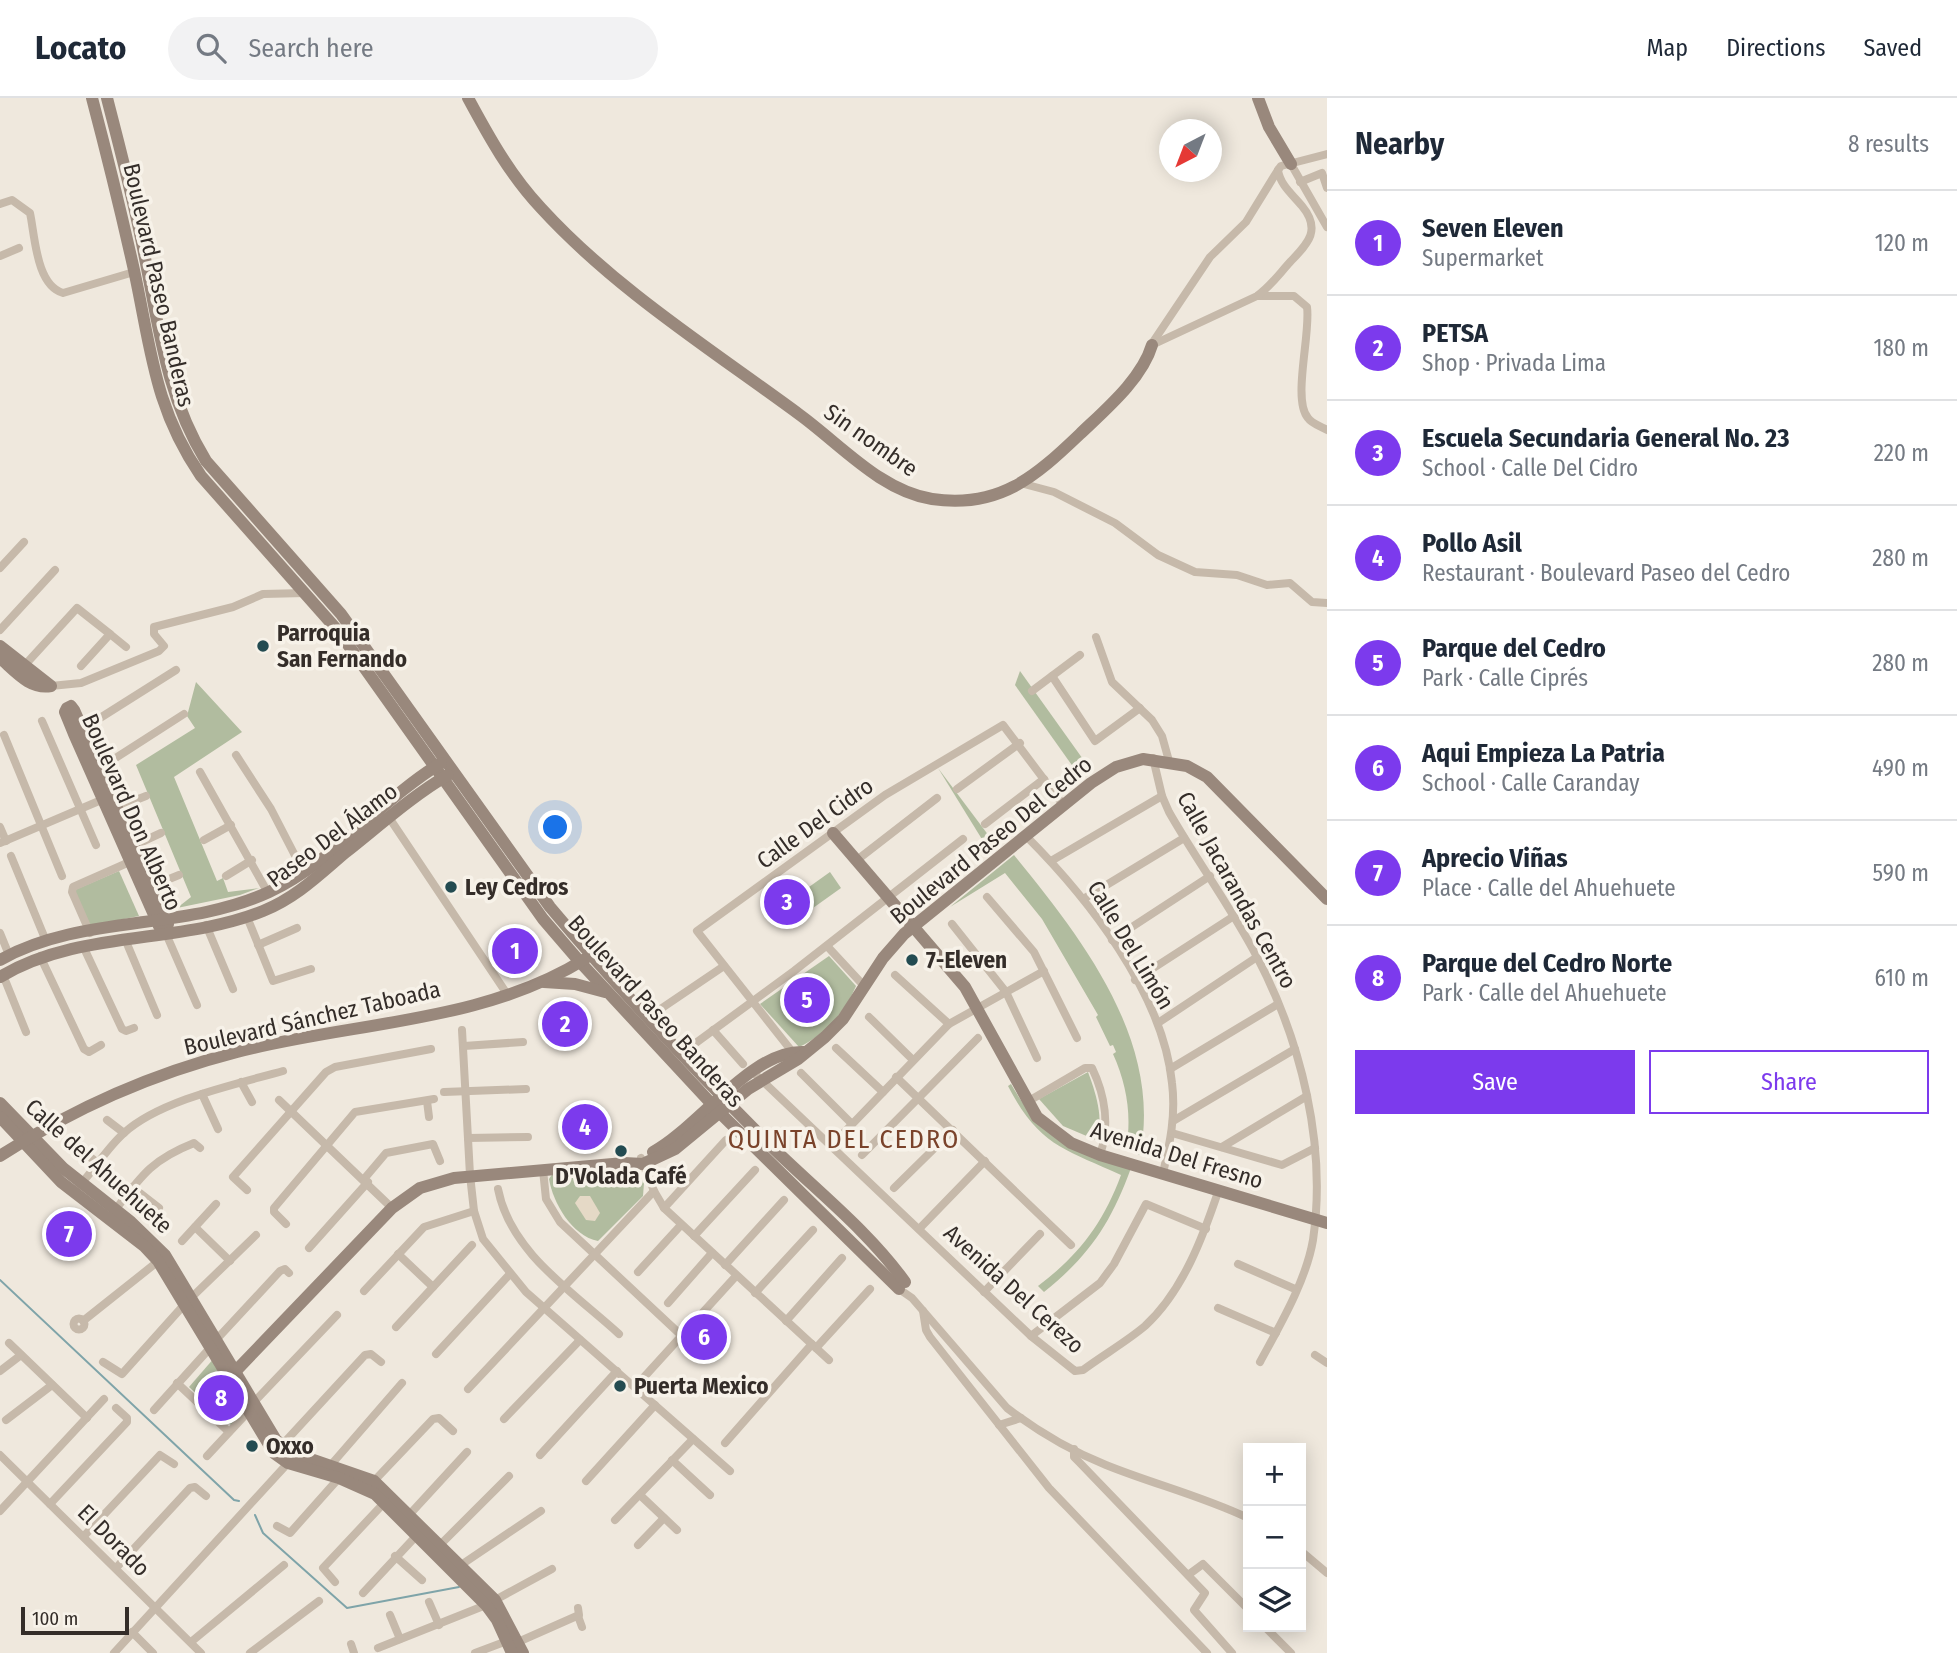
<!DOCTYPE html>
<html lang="en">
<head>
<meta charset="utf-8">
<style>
  :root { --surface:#fff; --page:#f2f2f3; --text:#1f2937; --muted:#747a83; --line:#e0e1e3; --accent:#7c3aed }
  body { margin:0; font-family:"Fira Sans Condensed",sans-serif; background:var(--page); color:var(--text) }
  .controls { position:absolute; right:21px; bottom:21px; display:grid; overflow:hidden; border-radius:0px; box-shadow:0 4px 18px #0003 }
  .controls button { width:63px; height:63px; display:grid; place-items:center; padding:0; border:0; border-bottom:2px solid var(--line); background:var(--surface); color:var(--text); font:35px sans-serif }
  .compass { position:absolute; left:1159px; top:21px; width:63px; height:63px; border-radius:50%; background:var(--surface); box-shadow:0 4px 18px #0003; rotate:222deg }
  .scale { position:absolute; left:21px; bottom:18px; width:108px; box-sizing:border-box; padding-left:7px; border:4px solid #342d29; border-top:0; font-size:19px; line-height:24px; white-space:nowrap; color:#342d29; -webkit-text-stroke:5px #f7f2e9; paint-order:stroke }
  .you { position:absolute; left:556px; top:730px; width:24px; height:24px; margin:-18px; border:5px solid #fff; border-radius:50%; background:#1a73e8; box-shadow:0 0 0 10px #1a73e833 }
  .badge { display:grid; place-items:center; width:46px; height:46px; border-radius:50%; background:var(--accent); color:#fff; font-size:23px; font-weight:700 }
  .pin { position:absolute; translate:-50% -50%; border:4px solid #fff; box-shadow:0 2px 7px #0006 }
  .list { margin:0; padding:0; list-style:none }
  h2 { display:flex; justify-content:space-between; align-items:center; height:91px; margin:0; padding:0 28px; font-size:30px }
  h2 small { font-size:23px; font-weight:400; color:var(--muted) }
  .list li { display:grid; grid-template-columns:46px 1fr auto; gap:21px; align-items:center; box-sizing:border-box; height:105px; padding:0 28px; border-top:2px solid var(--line) }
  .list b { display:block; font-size:26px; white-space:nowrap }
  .list p { margin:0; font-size:23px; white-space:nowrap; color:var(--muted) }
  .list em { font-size:23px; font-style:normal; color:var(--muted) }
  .actions { display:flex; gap:14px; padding:21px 28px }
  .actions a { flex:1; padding:16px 0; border:2px solid var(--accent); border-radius:0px; text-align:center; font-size:24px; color:var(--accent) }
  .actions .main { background:var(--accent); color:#fff }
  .icon { flex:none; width:38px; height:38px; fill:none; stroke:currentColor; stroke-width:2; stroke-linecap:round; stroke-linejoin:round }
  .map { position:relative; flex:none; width:1327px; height:1555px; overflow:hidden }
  header { display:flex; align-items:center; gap:42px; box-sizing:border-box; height:98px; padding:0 35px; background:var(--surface); border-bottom:2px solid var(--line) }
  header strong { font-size:33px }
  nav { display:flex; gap:38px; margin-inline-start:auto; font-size:24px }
  .search { width:490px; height:63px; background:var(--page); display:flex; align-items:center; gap:18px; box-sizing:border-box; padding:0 24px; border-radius:38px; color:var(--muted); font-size:26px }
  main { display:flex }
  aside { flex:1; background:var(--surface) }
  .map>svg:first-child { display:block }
  .green { fill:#b1bc9f }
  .plaza { fill:#e5d9c6 }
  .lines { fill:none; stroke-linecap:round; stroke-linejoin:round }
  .stream { stroke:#7fa4a9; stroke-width:2 }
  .street { stroke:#c6b9aa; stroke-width:8 }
  .secondary { stroke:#99887c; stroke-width:12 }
  .poi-dot { fill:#234b51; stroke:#f7f2e9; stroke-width:2.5 }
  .labels { text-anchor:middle; stroke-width:7; stroke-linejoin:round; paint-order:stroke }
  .street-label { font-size:23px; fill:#342d29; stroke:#f7f2e9 }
  .poi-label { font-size:23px; font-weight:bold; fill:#342d29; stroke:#f7f2e9; text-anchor:start }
  .quarter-label { font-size:26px; letter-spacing:2px; fill:#7a432b; stroke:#f7f2e9 }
</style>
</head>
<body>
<header>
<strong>Locato</strong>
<div class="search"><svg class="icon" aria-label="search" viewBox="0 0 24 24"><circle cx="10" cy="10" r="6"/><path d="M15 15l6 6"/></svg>Search here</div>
<nav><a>Map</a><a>Directions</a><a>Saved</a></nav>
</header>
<main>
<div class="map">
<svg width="1327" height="1555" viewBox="0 0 1327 1555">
  <rect width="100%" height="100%" fill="#efe8dd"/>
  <!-- green -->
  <g class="green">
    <path d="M1020 573 1090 671 1081 680 1015 587Z"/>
    <path d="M196 584 242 634 174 679 217 783 223 780 228 794 259 790 240 797 177 810 191 799 136 667 195 630 187 618Z"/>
    <path d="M938 670 995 746 988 751Z"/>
    <path d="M1014 757C1081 839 1163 943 1140 1057L1126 1052C1132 1018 1127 987 1113 956L1116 954 1113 947 1110 948 1096 919 1098 917 1042 821 1005 775 950 809Z"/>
    <path d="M119 773 139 818 84 829 70 794Z"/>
    <path d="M830 774 841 790 813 810 802 794Z"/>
    <path d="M829 858 856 888C845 914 825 937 799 949L760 906Z"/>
    <path d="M1088 974C1095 993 1105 1022 1096 1042L1063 1028 1039 1001Z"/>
    <path d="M1011 986C1045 1045 1069 1049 1131 1070 1111 1125 1090 1157 1044 1194L1038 1188C1078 1158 1103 1126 1121 1077 1065 1051 1039 1048 1008 988Z"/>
    <path d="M637 1069 644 1085 643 1098 598 1143C572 1138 553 1105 549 1081L553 1075Z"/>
    <path d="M215 1259 246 1311 231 1327 189 1289Z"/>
  </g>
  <!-- plaza -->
  <path class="plaza" d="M580 1098H590L600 1115 595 1123 586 1122 575 1105Z"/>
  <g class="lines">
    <!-- stream -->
    <g class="stream">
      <path d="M0 1182 234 1402 239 1403"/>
      <path d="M255 1417 263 1435 347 1510 459 1489"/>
    </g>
    <!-- street -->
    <g class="street">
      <path d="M1291 66 1327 129"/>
      <path d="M1300 84 1322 75 1327 90"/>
      <path d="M0 106 12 102 30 115C35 138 36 187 63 195L134 174"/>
      <path d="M0 158 19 150"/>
      <path d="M1258 198H1294L1307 209C1311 235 1292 302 1308 320 1312 326 1321 328 1327 332"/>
      <path d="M1153 244 1210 159 1246 124 1278 72"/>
      <path d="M1152 247 1257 198C1271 188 1279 176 1291 163 1309 145 1321 131 1302 108 1293 97 1280 87 1278 72L1281 68 1327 56"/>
      <path d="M1024 386 1054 394 1115 425 1158 457 1195 474 1237 477 1267 487 1290 485 1312 504 1327 505"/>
      <path d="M0 470 24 444"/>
      <path d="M0 532 55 472"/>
      <path d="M110 536 126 549"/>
      <path d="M1096 539 1112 584 1152 622 1162 638 1169 663"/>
      <path d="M24 568 77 510 110 536 81 568"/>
      <path d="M1052 578 1095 643 1140 610"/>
      <path d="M51 588 81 585 159 553 164 548 154 536V529L233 509 263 496 305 495"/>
      <path d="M1032 593 1080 557"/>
      <path d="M42 623 96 747"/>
      <path d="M81 632 176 572"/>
      <path d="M4 637 62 778"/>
      <path d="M236 657 271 711 304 775"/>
      <path d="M1153 660 1162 698 1169 714C1197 763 1231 809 1257 859 1301 943 1327 1047 1313 1142 1306 1183 1280 1227 1260 1264"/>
      <path d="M100 670 184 616"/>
      <path d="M200 674 268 795"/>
      <path d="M957 691 1020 645"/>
      <path d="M118 709 146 698"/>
      <path d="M388 718 507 896"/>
      <path d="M985 726 1044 681"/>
      <path d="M0 729 6 743"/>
      <path d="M1026 738C1088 800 1163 895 1172 985 1176 1017 1170 1045 1163 1075"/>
      <path d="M204 742 231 727"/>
      <path d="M0 745 106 700"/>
      <path d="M135 747 161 735"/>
      <path d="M11 758 46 843"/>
      <path d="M857 762 937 700"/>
      <path d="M1051 763 1162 698"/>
      <path d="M226 778 252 762"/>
      <path d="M152 788 179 777"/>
      <path d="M987 799 1034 854 1077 940"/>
      <path d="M1085 800 1184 740"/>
      <path d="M247 819 273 883 311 871"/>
      <path d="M952 826 1006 894 1037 960"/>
      <path d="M206 827 233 891"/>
      <path d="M0 835 9 857"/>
      <path d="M90 835 72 794 73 789 134 762"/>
      <path d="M162 835 167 838 197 907"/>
      <path d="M125 841 157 917"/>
      <path d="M1112 842 1210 778"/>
      <path d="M258 847 297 830"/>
      <path d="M83 848 122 931 126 933 134 930"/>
      <path d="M827 848 865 889"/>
      <path d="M40 858 84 951 89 954 101 947"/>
      <path d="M3 877 26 934"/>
      <path d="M895 877 949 926"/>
      <path d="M1135 882 1234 818"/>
      <path d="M662 910 724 868"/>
      <path d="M869 919 913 962"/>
      <path d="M1158 925 1257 859"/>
      <path d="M462 932 470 1077 474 1113 483 1141 526 1194 730 1373"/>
      <path d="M713 932 743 966"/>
      <path d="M693 947 794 873 963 741"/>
      <path d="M464 948 523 944"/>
      <path d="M836 950 883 994"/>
      <path d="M794 956 697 833 885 697 1003 627 1064 708"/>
      <path d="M1170 971 1278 906"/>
      <path d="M753 974 1031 1238 1075 1273 1083 1272C1103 1257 1126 1244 1145 1228 1183 1193 1203 1139 1219 1091"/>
      <path d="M801 975 852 1026"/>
      <path d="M896 979 1071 1147"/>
      <path d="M241 984 252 1004"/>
      <path d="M444 994 526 991"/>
      <path d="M202 996 218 1031"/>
      <path d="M279 1002 392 1110"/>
      <path d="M427 1003 429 1019"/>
      <path d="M1027 1004 1085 970H1092C1105 997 1110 1028 1100 1057"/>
      <path d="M107 1022 124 1035"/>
      <path d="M1173 1023 1295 951"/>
      <path d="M1172 1035 1282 1067 1315 1050"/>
      <path d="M468 1040 528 1039"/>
      <path d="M832 1047 949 926 1044 873"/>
      <path d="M76 1048 99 1066"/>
      <path d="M1222 1049 1307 998"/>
      <path d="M862 1057 978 940"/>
      <path d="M641 1060 654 1093 664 1110 829 1262"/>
      <path d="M543 1072 546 1101 560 1124 682 1238"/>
      <path d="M364 1081 386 1055 433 1046 440 1063"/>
      <path d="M79 1088C95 1071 107 1050 124 1035 160 1002 237 986 283 973"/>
      <path d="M132 1089 159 1110"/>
      <path d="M894 1090 953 1032"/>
      <path d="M498 1091C510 1154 573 1194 619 1236"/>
      <path d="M247 1092 233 1079 326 974 335 969 431 951"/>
      <path d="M664 1110 726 1042"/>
      <path d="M113 1115C141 1078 151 1062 194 1045L200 1050"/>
      <path d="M286 1126 274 1114V1110L355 1014 434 1001"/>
      <path d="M195 1129 230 1163"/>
      <path d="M919 1131 985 1063"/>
      <path d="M694 1138 755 1072"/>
      <path d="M182 1143 216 1106"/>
      <path d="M309 1150 368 1084"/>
      <path d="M398 1156 433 1189"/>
      <path d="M1238 1166 1295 1191"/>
      <path d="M725 1167 784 1102"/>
      <path d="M638 1174 681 1127"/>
      <path d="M899 1191 912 1200 1007 1310C1036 1332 1071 1353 1106 1367 1153 1386 1202 1398 1248 1420"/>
      <path d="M364 1193 424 1129 474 1113"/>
      <path d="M984 1194 1040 1136"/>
      <path d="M755 1195 813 1132"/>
      <path d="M192 1199 256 1137"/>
      <path d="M668 1205 712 1155"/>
      <path d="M1218 1210 1276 1235"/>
      <path d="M923 1213 926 1232 930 1239 1049 1390 1207 1555"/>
      <circle cx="79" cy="1226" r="5.5"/>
      <path d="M83 1223 161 1161"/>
      <path d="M786 1223 842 1160"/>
      <path d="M396 1229 472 1147"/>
      <path d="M1031 1238 1100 1185 1114 1166 1146 1106 1206 1131"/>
      <path d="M216 1242 280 1173 285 1171 289 1175"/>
      <path d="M9 1245 87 1320"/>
      <path d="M816 1250 870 1191"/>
      <path d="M436 1256 509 1177"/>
      <path d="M1315 1257 1327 1265"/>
      <path d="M103 1264 122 1276 183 1208"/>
      <path d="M0 1273 21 1257"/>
      <path d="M177 1285 229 1334"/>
      <path d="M635 1289 736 1178"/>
      <path d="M468 1291 654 1093"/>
      <path d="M254 1304 337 1217"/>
      <path d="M154 1312 210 1250"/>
      <path d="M504 1321 580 1242"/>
      <path d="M6 1322 52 1287"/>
      <path d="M999 1327 1021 1320"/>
      <path d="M725 1345 812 1246"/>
      <path d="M282 1347 365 1257 371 1256 381 1264"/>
      <path d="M1074 1351V1359L1079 1364 1205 1495 1194 1512 1232 1555"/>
      <path d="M0 1357 201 1555"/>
      <path d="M540 1357 617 1273"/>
      <path d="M207 1358 248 1314"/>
      <path d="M672 1362 710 1397"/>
      <path d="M330 1368 402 1285"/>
      <path d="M374 1383 433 1321 439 1320 453 1333"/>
      <path d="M586 1383 655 1307"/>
      <path d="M640 1397 677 1432"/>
      <path d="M50 1406 127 1324V1320L116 1310"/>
      <path d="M0 1413 104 1301"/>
      <path d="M410 1416 467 1354"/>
      <path d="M615 1422 693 1341"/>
      <path d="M277 1428 290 1435 339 1380"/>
      <path d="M84 1438 160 1357 174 1366"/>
      <path d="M441 1446 509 1378"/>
      <path d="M638 1447 664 1420"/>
      <path d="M1301 1453 1327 1475"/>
      <path d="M395 1458 422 1482"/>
      <path d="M461 1467 541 1413"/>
      <path d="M116 1470 190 1390 195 1389 206 1398"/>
      <path d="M1188 1477 1203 1466 1248 1511"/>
      <path d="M335 1484 323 1470 384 1405"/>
      <path d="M363 1495 418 1436"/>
      <path d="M429 1504 439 1527"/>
      <path d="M390 1517 400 1541"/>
      <path d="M578 1518 582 1529"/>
      <path d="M1265 1529 1291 1555"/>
      <path d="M132 1534 153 1555"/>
      <path d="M191 1544 284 1467"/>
      <path d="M518 1544 579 1517 578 1510"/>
      <path d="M351 1546 354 1555"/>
      <path d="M378 1550 486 1507 552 1471"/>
      <path d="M114 1555 288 1365"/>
      <path d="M250 1555 319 1503"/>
      <path d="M475 1555 507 1543"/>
    </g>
    <!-- secondary -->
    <g class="secondary">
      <path d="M92 0C107 57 121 114 134 172 151 250 154 310 201 378L339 534 543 821 580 864 720 1015 899 1191"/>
      <path d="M107 0C120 51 134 103 144 155 159 229 166 298 206 363L341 516 550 809C619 891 692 969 767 1044 813 1090 867 1131 905 1184"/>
      <path d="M468 0C489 39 510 77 541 110 615 191 712 252 800 317 841 347 881 393 932 401 999 411 1035 379 1080 336 1105 312 1142 281 1152 247"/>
      <path d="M1258 0 1269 29 1291 66"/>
      <path d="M0 548 51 588C30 592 15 573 0 560"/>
      <path d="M833 735 965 889 1037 1019 1071 1045 1100 1057 1327 1125"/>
      <path d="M159 828 74 636 65 614 67 610 71 608 74 612 168 826"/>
      <path d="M0 862C81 816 185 833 269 794 334 764 380 702 441 665"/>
      <path d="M0 879C80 831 179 847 263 813 296 800 320 776 346 754 379 728 412 698 448 677"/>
      <path d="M544 884 575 886 605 894"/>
      <path d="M0 1005 63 1070 131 1124 165 1157 276 1342 293 1355 374 1383 495 1502 523 1555"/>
      <path d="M0 1019 61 1084 144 1148 158 1163 274 1355 288 1365 339 1380 375 1396 486 1507 497 1522 512 1555"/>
      <path d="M653 1054C698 1030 752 951 804 954"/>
      <path d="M0 1058C74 1010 151 976 237 954 351 924 483 925 585 861"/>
      <path d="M229 1280 392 1110 420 1090 454 1080 624 1065 643 1066 675 1051 748 991 798 961 825 939 843 921 883 860 904 836 1091 685 1116 669 1143 661 1187 668 1207 679 1327 801"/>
    </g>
  </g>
  <!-- markers -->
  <g class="poi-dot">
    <circle cx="263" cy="548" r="7"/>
    <circle cx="451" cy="789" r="7"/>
    <circle cx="912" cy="862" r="7"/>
    <circle cx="621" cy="1053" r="7"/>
    <circle cx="620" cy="1288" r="7"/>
    <circle cx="252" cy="1348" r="7"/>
  </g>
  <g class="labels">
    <!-- street labels -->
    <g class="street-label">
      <text transform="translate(159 187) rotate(77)" y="8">Boulevard Paseo Banderas</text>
      <text transform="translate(871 342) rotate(35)" y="8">Sin nombre</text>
      <text transform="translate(132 714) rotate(66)" y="8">Boulevard Don Alberto</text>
      <text transform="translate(815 725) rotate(-36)" y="8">Calle Del Cidro</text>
      <text transform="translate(332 737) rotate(-37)" y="8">Paseo Del Álamo</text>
      <text transform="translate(991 742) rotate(-39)" y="8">Boulevard Paseo Del Cedro</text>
      <text transform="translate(1237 792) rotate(61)" y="8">Calle Jacarandas Centro</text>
      <text transform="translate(1131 847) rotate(59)" y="8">Calle Del Limón</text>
      <text transform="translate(656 913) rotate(48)" y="8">Boulevard Paseo Banderas</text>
      <text transform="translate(312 920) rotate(-13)" y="8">Boulevard Sánchez Taboada</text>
      <text transform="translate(1177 1057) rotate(17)" y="8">Avenida Del Fresno</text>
      <text transform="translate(99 1068) rotate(42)" y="8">Calle del Ahuehuete</text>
      <text transform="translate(1014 1191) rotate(42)" y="8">Avenida Del Cerezo</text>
      <text transform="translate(114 1442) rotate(45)" y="8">El Dorado</text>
    </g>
    <!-- poi labels -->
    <g class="poi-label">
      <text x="277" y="543">Parroquia<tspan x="277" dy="26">San Fernando</tspan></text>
      <text x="465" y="797">Ley Cedros</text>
      <text x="926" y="870">7-Eleven</text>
      <text x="621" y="1086" text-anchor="middle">D'Volada Café</text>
      <text x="634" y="1296">Puerta Mexico</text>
      <text x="266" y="1356">Oxxo</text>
    </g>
    <!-- quarter labels -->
    <g class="quarter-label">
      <text x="844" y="1050">QUINTA DEL CEDRO</text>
    </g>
  </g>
</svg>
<div class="controls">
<button>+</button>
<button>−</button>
<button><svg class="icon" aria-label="layers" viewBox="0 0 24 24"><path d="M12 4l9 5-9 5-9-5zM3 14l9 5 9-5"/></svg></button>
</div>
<svg class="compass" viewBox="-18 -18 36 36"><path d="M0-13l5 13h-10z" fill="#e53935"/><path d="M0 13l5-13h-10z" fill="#747a83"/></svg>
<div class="scale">100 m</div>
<div class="you"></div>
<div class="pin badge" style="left:515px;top:853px">1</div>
<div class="pin badge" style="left:565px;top:926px">2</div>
<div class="pin badge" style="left:787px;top:804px">3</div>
<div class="pin badge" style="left:585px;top:1029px">4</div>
<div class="pin badge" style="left:807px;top:902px">5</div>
<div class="pin badge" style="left:704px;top:1239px">6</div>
<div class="pin badge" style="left:69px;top:1136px">7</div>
<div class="pin badge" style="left:221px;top:1300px">8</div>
</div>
<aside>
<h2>Nearby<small>8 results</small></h2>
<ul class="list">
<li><span class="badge">1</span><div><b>Seven Eleven</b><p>Supermarket</p></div><em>120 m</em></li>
<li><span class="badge">2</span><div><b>PETSA</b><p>Shop · Privada Lima</p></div><em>180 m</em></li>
<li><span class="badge">3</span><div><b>Escuela Secundaria General No. 23</b><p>School · Calle Del Cidro</p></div><em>220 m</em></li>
<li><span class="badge">4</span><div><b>Pollo Asil</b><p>Restaurant · Boulevard Paseo del Cedro</p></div><em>280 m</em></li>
<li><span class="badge">5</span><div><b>Parque del Cedro</b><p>Park · Calle Ciprés</p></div><em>280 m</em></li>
<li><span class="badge">6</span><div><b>Aqui Empieza La Patria</b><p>School · Calle Caranday</p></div><em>490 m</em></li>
<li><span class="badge">7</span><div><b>Aprecio Viñas</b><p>Place · Calle del Ahuehuete</p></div><em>590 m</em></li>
<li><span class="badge">8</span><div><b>Parque del Cedro Norte</b><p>Park · Calle del Ahuehuete</p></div><em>610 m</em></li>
</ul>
<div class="actions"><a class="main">Save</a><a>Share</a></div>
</aside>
</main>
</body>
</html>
